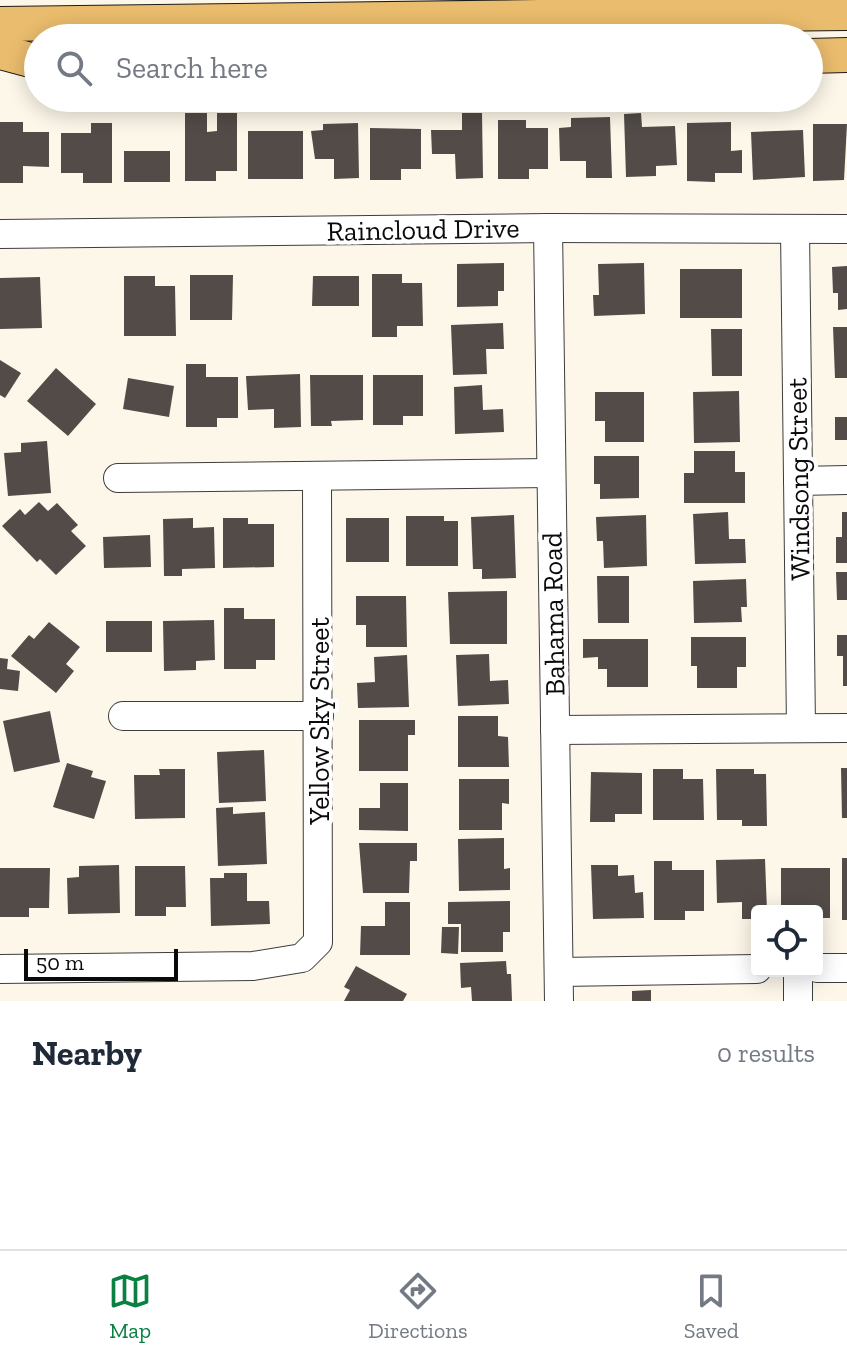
<!DOCTYPE html>
<html lang="en">
<head>
<meta charset="utf-8">
<style>
  :root { --surface:#fff; --page:#f2f2f3; --text:#1f2937; --muted:#747a83; --line:#e0e1e3; --accent:#0b8043 }
  body { margin:0; font-family:"Zilla Slab",serif; background:var(--page); color:var(--text) }
  .controls { position:absolute; right:24px; bottom:24px; display:grid; overflow:hidden; border-radius:8px; box-shadow:0 4px 20px #0003 }
  .controls button { width:72px; height:72px; display:grid; place-items:center; padding:0; border:0; border-bottom:2px solid var(--line); background:var(--surface); color:var(--text); font:40px sans-serif }
  .scale { position:absolute; left:24px; bottom:20px; width:154px; box-sizing:border-box; padding-left:8px; border:4px solid #0a0a0a; border-top:0; font-size:22px; line-height:28px; white-space:nowrap; color:#0a0a0a; -webkit-text-stroke:6px #fff; paint-order:stroke }
  .list { margin:0; padding:0; list-style:none }
  h2 { display:flex; justify-content:space-between; align-items:center; height:104px; margin:0; padding:0 32px; font-size:34px }
  h2 small { font-size:26px; font-weight:400; color:var(--muted) }
  .icon { flex:none; width:44px; height:44px; fill:none; stroke:currentColor; stroke-width:2; stroke-linecap:round; stroke-linejoin:round }
  .map { position:relative; flex:none; width:847px; height:1001px; overflow:hidden }
  .search { position:absolute; background:var(--surface); box-shadow:0 4px 20px #0003; left:24px; right:24px; top:24px; height:88px; display:flex; align-items:center; gap:20px; box-sizing:border-box; padding:0 28px; border-radius:44px; color:var(--muted); font-size:30px }
  .sheet { height:248px; background:var(--surface) }
  nav { display:flex; justify-content:space-around; align-items:center; box-sizing:border-box; height:112px; border-top:2px solid var(--line); background:var(--surface); font-size:22px; color:var(--muted) }
  nav a { display:grid; justify-items:center; gap:4px }
  nav .on { color:var(--accent) }
  .map>svg:first-child { display:block }
  .building { fill:#524b48 }
  .lines { fill:none; stroke-linecap:round; stroke-linejoin:round }
  .minor-casing { stroke:#3d3d3d; stroke-width:30 }
  .major-casing { stroke:#1b1b1b; stroke-width:36 }
  .minor { stroke:#fff; stroke-width:28 }
  .major { stroke:#eabc6d; stroke-width:34 }
  .labels { text-anchor:middle; stroke-width:8; stroke-linejoin:round; paint-order:stroke }
  .street-label { font-size:28px; fill:#0a0a0a; stroke:#fff }
</style>
</head>
<body>
<div class="map">
<svg width="847" height="1001" viewBox="0 0 847 1001">
  <rect width="100%" height="100%" fill="#fdf7ea"/>
  <!-- building -->
  <g class="building">
    <path d="M185 113H207V132L217 131V113H237V171H216V181H185Z"/>
    <path d="M462 113H482L483 178 456 179 455 154H432L431 130H462Z"/>
    <path d="M641 113 642 127 675 126 677 165 656 166V176L626 177 624 114Z"/>
    <path d="M610 117 612 178H586V161H560L559 128 571 127V118Z"/>
    <path d="M498 120H526V128H548V169H529V179H498Z"/>
    <path d="M0 122H23V132H49V167L23 166V183H0Z"/>
    <path d="M731 122V151L742 150V173H715V182L687 181V123Z"/>
    <path d="M91 123H112V183H83V173H61V133H91Z"/>
    <path d="M358 123 359 178 334 179V159H315L311 131 323 130V124Z"/>
    <path d="M813 124H847L844 180 813 181Z"/>
    <path d="M370 128 421 129V169H401V180H370Z"/>
    <path d="M803 130 805 177 753 180 751 132Z"/>
    <rect x="248" y="131" width="55" height="48"/>
    <rect x="124" y="151" width="46" height="31"/>
    <path d="M504 263V291H498V306L457 307V264Z"/>
    <path d="M644 263 645 314 594 316 593 295H599L598 264Z"/>
    <path d="M847 266V309L838 310V293H833L832 267Z"/>
    <rect x="680" y="269" width="62" height="49"/>
    <path d="M372 274H402V283H422L423 326H397V337H372Z"/>
    <path d="M190 275H233L232 320H190Z"/>
    <path d="M124 276H155V286H175L176 336H124Z"/>
    <path d="M313 276H359V306H312Z"/>
    <path d="M40 277 42 328 0 329V278Z"/>
    <path d="M503 323 504 349H486L487 374 453 375 451 325Z"/>
    <path d="M833 327H847V378H835Z"/>
    <path d="M711 329H742V376H712Z"/>
    <path d="M0 360 21 373 5 398 0 395Z"/>
    <path d="M186 364H206V377H238V418H217V427H186Z"/>
    <path d="M56 368 96 404 68 436 27 401Z"/>
    <path d="M300 374 301 427 274 428V409L248 410 246 376Z"/>
    <path d="M310 375H363V420L331 421 332 426H311Z"/>
    <path d="M373 375H423V416H403V425H373Z"/>
    <path d="M128 378 174 386 169 417 123 409Z"/>
    <path d="M482 385 483 410 503 409 504 432 455 434 454 387Z"/>
    <path d="M739 391 740 442 694 443 693 392Z"/>
    <path d="M595 392H644V442H605V421H595Z"/>
    <rect x="835" y="417" width="12" height="23"/>
    <path d="M47 441 51 493 8 496 4 453 21 452V443Z"/>
    <path d="M694 451H735V472H745V503H684V473H694Z"/>
    <path d="M594 456H639V498L600 499V484H594Z"/>
    <path d="M39 502 48 511 57 503 78 525 71 531 86 546 56 575 40 559 37 562 2 526 20 509 25 515Z"/>
    <path d="M728 512 729 539H745L746 563 695 564 693 514Z"/>
    <path d="M842 512H847V563H836V537H842Z"/>
    <path d="M514 515 516 578 482 579V569H473L471 517Z"/>
    <path d="M646 515 647 566 604 568 603 541H597L596 517Z"/>
    <path d="M406 516H444V521H458V566H406Z"/>
    <path d="M193 518V528L214 527 215 568 182 569V576H164L163 519Z"/>
    <path d="M223 518H248V524H274V567L223 568Z"/>
    <rect x="346" y="518" width="43" height="44"/>
    <path d="M150 535 151 567 104 568 103 537Z"/>
    <path d="M836 572H847V600H837Z"/>
    <path d="M597 576H629V623H598Z"/>
    <path d="M746 579 747 607H741L742 622 694 623 693 581Z"/>
    <path d="M507 591V644H450L448 592Z"/>
    <path d="M356 596H406L407 647H366V625H356Z"/>
    <path d="M224 608H244V619H275V660H256V669H224Z"/>
    <path d="M214 620 215 660 196 661V670L164 671 163 621Z"/>
    <rect x="106" y="621" width="46" height="31"/>
    <path d="M49 622 80 647 66 664 74 671 56 693 11 656 29 635 34 639Z"/>
    <path d="M837 635H847V686H843V656H837Z"/>
    <path d="M691 637H746V667H737V688H697V666H691Z"/>
    <path d="M583 639H648V687H607V669H598V657L583 658Z"/>
    <path d="M489 654 490 681 508 680 509 704 458 706 456 655Z"/>
    <path d="M407 655 409 707 358 708 357 683 375 682 374 657Z"/>
    <path d="M0 658 8 659 7 669 20 671 18 691 0 689Z"/>
    <path d="M50 711 60 762 14 772 3 721Z"/>
    <path d="M458 716H498V736L508 737 509 767H458Z"/>
    <path d="M359 720H415V735H408V771H359Z"/>
    <path d="M264 750 266 801 219 803 217 752Z"/>
    <path d="M67 763 93 771 91 777 106 781 94 819 53 807Z"/>
    <path d="M841 768H847V818H842Z"/>
    <path d="M159 769H185V818L135 819 134 775H160Z"/>
    <path d="M653 769H683V779H703L704 820H653Z"/>
    <path d="M716 769H754V774H766L767 826H742V820H717Z"/>
    <path d="M591 772 642 773V814H615V822H590Z"/>
    <path d="M459 779H509V804L502 803V830H459Z"/>
    <path d="M380 783H408V831L359 830V808H380Z"/>
    <path d="M233 807V814L265 812 267 864 218 866 216 808Z"/>
    <path d="M504 838V869L510 868V890L459 891 458 839Z"/>
    <path d="M359 843H417V861H410L409 893H363Z"/>
    <rect x="842" y="858" width="5" height="62"/>
    <path d="M765 859 767 911H757V919H742V902L717 903 716 860Z"/>
    <path d="M654 861H672V870H704V911H685V920H654Z"/>
    <path d="M119 865 120 913 68 914 67 878 79 877V866Z"/>
    <path d="M591 865H618V876L634 875 635 893 643 892 644 918 593 919Z"/>
    <path d="M135 866H185L186 907H166V916H135Z"/>
    <path d="M0 868H50L49 908H29V917H0Z"/>
    <path d="M781 868H830V918H817V911H781Z"/>
    <path d="M224 873H247V901H269L270 924 211 926 210 878H224Z"/>
    <path d="M510 901V932H503V952H461V924H448V902Z"/>
    <path d="M385 902H410V955H360L361 926H385Z"/>
    <path d="M442 927H459L458 954 441 953Z"/>
    <path d="M506 961 507 974H511L512 1001H472L471 987 461 988 460 963Z"/>
    <path d="M356 966 407 994 403 1001H344L350 990 344 987Z"/>
    <path d="M651 990V1001H632V991Z"/>
  </g>
  <g class="lines">
    <!-- minor casing -->
    <g class="minor-casing">
      <g id="minor">
        <path d="M548 228 559 1001"/>
        <path d="M795 229 801 728"/>
        <path d="M0 234 548 228 847 229"/>
        <path d="M118 478 551 473"/>
        <path d="M798 481 847 480"/>
        <path d="M123 716H319"/>
        <path d="M555 730 847 728"/>
        <path d="M817 968H847"/>
        <path d="M0 969 253 966 302 958 318 942 317 476"/>
        <path d="M798 971V1001"/>
        <path d="M559 972 757 969"/>
      </g>
    </g>
    <!-- major casing -->
    <g class="major-casing">
      <g id="major">
        <path d="M0 24 847 13"/>
        <path d="M0 52 38 62"/>
        <path d="M809 56 847 55"/>
      </g>
    </g>
    <!-- minor -->
    <use href="#minor" class="minor"/>
    <!-- major -->
    <use href="#major" class="major"/>
  </g>
  <g class="labels">
    <!-- street labels -->
    <g class="street-label">
      <text transform="translate(423 229) rotate(-1)" y="10">Raincloud Drive</text>
      <text transform="translate(798 479) rotate(-91)" y="10">Windsong Street</text>
      <text transform="translate(553 614) rotate(-91)" y="10">Bahama Road</text>
      <text transform="translate(319 721) rotate(-90)" y="10">Yellow Sky Street</text>
    </g>
  </g>
</svg>
<div class="controls">
<button><svg class="icon" aria-label="locate" viewBox="0 0 24 24"><circle cx="12" cy="12" r="6"/><path d="M12 2v4M12 18v4M2 12h4M18 12h4"/></svg></button>
</div>
<div class="scale">50 m</div>
<div class="search"><svg class="icon" aria-label="search" viewBox="0 0 24 24"><circle cx="10" cy="10" r="6"/><path d="M15 15l6 6"/></svg>Search here</div>
</div>
<section class="sheet">
<h2>Nearby<small>0 results</small></h2>
<ul class="list">
</ul>
</section>
<nav>
<a class="on"><svg class="icon" aria-label="map" viewBox="0 0 24 24"><path d="M3 6l6-2 6 2 6-2v14l-6 2-6-2-6 2zM9 4v14M15 6v14"/></svg>Map</a>
<a><svg class="icon" aria-label="directions" viewBox="0 0 24 24"><path d="M12 3l9 9-9 9-9-9zM9 14v-3h6M13 9l2 2-2 2"/></svg>Directions</a>
<a><svg class="icon" aria-label="saved" viewBox="0 0 24 24"><path d="M7 4h10v16l-5-4-5 4z"/></svg>Saved</a>
</nav>
</body>
</html>
